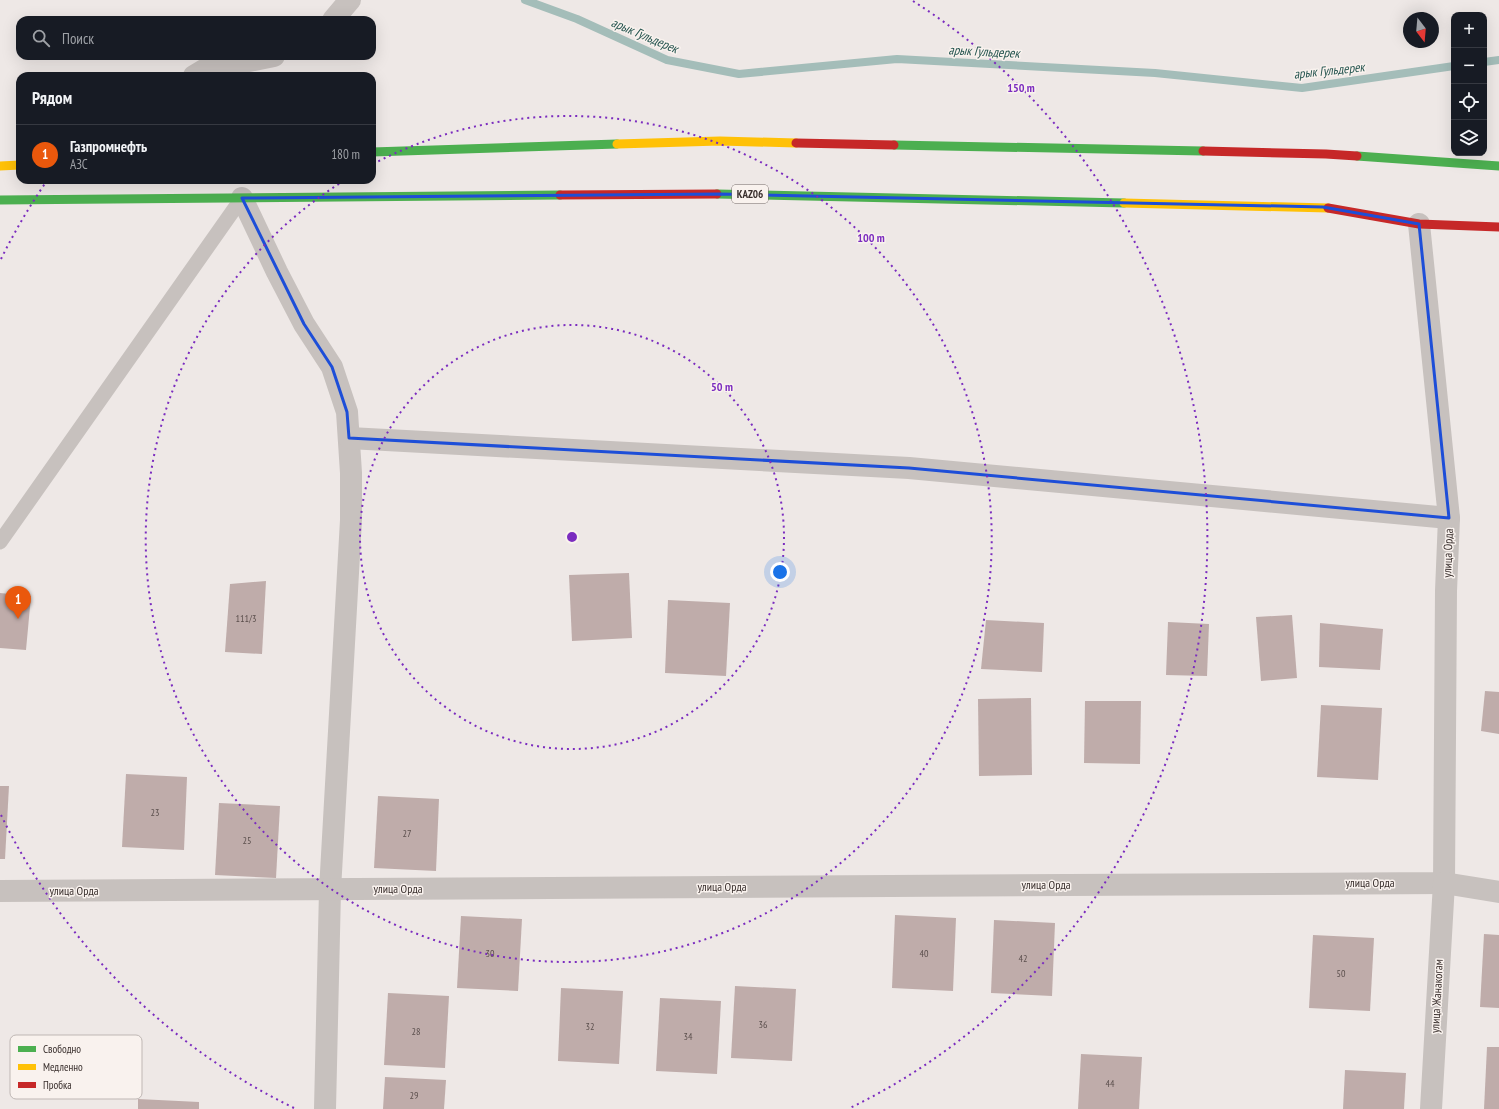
<!DOCTYPE html>
<html lang="ru">
<head>
<meta charset="utf-8">
<style>
  :root { --surface:#171b24; --page:#20242c; --text:#f1f3f6; --muted:#9ea1a6; --line:#363941; --accent:#ea580c }
  body { margin:0; font-family:"PT Sans Narrow",sans-serif; background:var(--page); color:var(--text) }
  .controls { position:absolute; right:12px; top:12px; display:grid; overflow:hidden; border-radius:8px; box-shadow:0 4px 16px #0002 }
  .controls button { width:36px; height:36px; display:grid; place-items:center; padding:0; border:0; border-bottom:1px solid var(--line); background:var(--surface); color:var(--text); font:20px sans-serif }
  .compass { position:absolute; left:1403px; top:12px; width:36px; height:36px; border-radius:50%; background:var(--surface); box-shadow:0 4px 16px #0002; rotate:164deg }
  .you { position:absolute; left:780px; top:572px; width:14px; height:14px; margin:-10px; border:3px solid #fff; border-radius:50%; background:#1a73e8; box-shadow:0 0 0 6px #1a73e833 }
  .badge { display:grid; place-items:center; width:26px; height:26px; border-radius:50%; background:var(--accent); color:#fff; font-size:13px; font-weight:700 }
  .pin { position:absolute; translate:-50% -33px; filter:drop-shadow(0 1px 2px #0008) }
  .pin::after { content:''; position:absolute; top:21px; width:14px; height:12px; background:inherit; clip-path:polygon(0 0,100% 0,50% 100%) }
  .list { margin:0; padding:0; list-style:none }
  h2 { display:flex; justify-content:space-between; align-items:center; height:52px; margin:0; padding:0 16px; font-size:17px }
  h2 small { font-size:13px; font-weight:400; color:var(--muted) }
  .list li { display:grid; grid-template-columns:26px 1fr auto; gap:12px; align-items:center; box-sizing:border-box; height:60px; padding:0 16px; border-top:1px solid var(--line) }
  .list b { display:block; font-size:15px; white-space:nowrap }
  .list p { margin:0; font-size:13px; white-space:nowrap; color:var(--muted) }
  .list em { font-size:13px; font-style:normal; color:var(--muted) }
  .icon { flex:none; width:22px; height:22px; fill:none; stroke:currentColor; stroke-width:2; stroke-linecap:round; stroke-linejoin:round }
  .map { position:relative; flex:none; width:1499px; height:1109px; overflow:hidden }
  .search { position:absolute; background:var(--surface); box-shadow:0 4px 16px #0002; left:16px; top:16px; width:360px; height:44px; display:flex; align-items:center; gap:10px; box-sizing:border-box; padding:0 14px; border-radius:12px; color:var(--muted); font-size:15px }
  .panel { position:absolute; background:var(--surface); box-shadow:0 4px 16px #0002; left:16px; top:72px; width:360px; height:112px; border-radius:12px }
  .map>svg:first-child { display:block }
  .lines { fill:none; stroke-linecap:round; stroke-linejoin:round }
  .stream { stroke:#a4bdb9; stroke-width:8 }
  .building { fill:#bfacaa }
  .lane { stroke:#c7c1be; stroke-width:15 }
  .street { stroke:#c7c1be; stroke-width:22 }
  .fast { stroke:#4caf50; stroke-width:9 }
  .slow { stroke:#ffc107; stroke-width:9 }
  .jam { stroke:#c62828; stroke-width:9 }
  .marked { fill:none; stroke:#1d4ed8; stroke-width:3; stroke-linejoin:round }
  .ring { fill:none; stroke:#7b2cbf; stroke-width:2; stroke-dasharray:2 4 }
  .labels { text-anchor:middle; stroke-width:3; stroke-linejoin:round; paint-order:stroke }
  .number-label { font-size:10px; fill:#5a4e4c }
  .shield { fill:#f9f2ee; stroke:#726966; stroke-width:1 }
  .shield-label { font-size:11px; font-weight:bold; fill:#382e2c }
  .street-label { font-size:12px; fill:#382e2c; stroke:#f9f2ee }
  .water-label { font-size:13px; font-style:italic; fill:#265550; stroke:#f9f2ee }
  .key { fill:#f9f2ee; stroke:#bfb7b4; stroke-width:1 }
  .key-label { font-size:11px; fill:#382e2c }
  .centre { fill:#7b2cbf; stroke:#f9f2ee; stroke-width:2 }
  .ring-label { font-size:12px; text-anchor:middle; font-weight:bold; fill:#7b2cbf; stroke:#f9f2ee; stroke-width:3; stroke-linejoin:round; paint-order:stroke }
</style>
</head>
<body>
<div class="map">
<svg width="1499" height="1109" viewBox="0 0 1499 1109">
  <rect width="100%" height="100%" fill="#eee8e6"/>
  <g class="lines">
    <!-- stream -->
    <g class="stream">
      <path d="M525 0 577 19 667 60 739 74 897 59 1155 73 1302 88 1454 66"/>
      <path d="M1484 62 1499 60"/>
    </g>
  </g>
  <!-- building -->
  <g class="building">
    <path d="M629 573 632 638 572 641 569 575Z"/>
    <path d="M266 581 262 654 225 652 230 584Z"/>
    <path d="M0 593 31 596 26 650 0 648Z"/>
    <path d="M668 600 730 603 726 676 665 673Z"/>
    <path d="M1292 615 1297 678 1261 681 1256 617Z"/>
    <path d="M986 620 1044 623 1042 672 981 669Z"/>
    <path d="M1168 622 1209 624 1207 676 1166 675Z"/>
    <path d="M1320 623 1383 629 1380 670 1319 667Z"/>
    <path d="M1485 691 1499 692V734L1481 731Z"/>
    <path d="M1031 698 1032 775 979 776 978 699Z"/>
    <path d="M1085 701H1141L1140 764 1084 763Z"/>
    <path d="M1321 705 1382 708 1378 780 1317 777Z"/>
    <path d="M126 774 187 777 184 850 122 847Z"/>
    <path d="M0 786H9L5 859H0Z"/>
    <path d="M378 796 439 799 436 871 374 868Z"/>
    <path d="M219 803 280 806 276 878 215 875Z"/>
    <path d="M895 915 956 918 953 991 892 988Z"/>
    <path d="M461 916 522 919 518 991 457 988Z"/>
    <path d="M994 920 1055 923 1052 996 991 993Z"/>
    <path d="M1484 934 1499 935V1008L1480 1007Z"/>
    <path d="M1313 935 1374 938 1370 1011 1309 1008Z"/>
    <path d="M735 986 796 989 792 1061 731 1058Z"/>
    <path d="M561 988 623 991 619 1064 558 1061Z"/>
    <path d="M388 993 449 996 445 1068 384 1065Z"/>
    <path d="M660 998 721 1001 717 1074 656 1071Z"/>
    <path d="M1487 1047H1499V1109H1484Z"/>
    <path d="M1081 1054 1142 1057 1139 1109H1078Z"/>
    <path d="M1345 1070 1406 1073 1404 1109H1343Z"/>
    <path d="M385 1077 446 1080 444 1109H383Z"/>
    <path d="M138 1099 199 1102V1109H138Z"/>
  </g>
  <g class="lines">
    <!-- lane -->
    <path class="lane" d="M0 542 242 198"/>
    <!-- street -->
    <g class="street">
      <path d="M333 20 350 0"/>
      <path d="M194 76 204 70 274 56"/>
      <path d="M242 198 277 272 304 324 332 367 347 412 351 473V520L330 890 325 1109"/>
      <path d="M349 438 909 468 1449 518"/>
      <path d="M0 891 1444 883 1446 591 1449 518 1419 224"/>
      <path d="M1431 1109 1444 883 1499 892"/>
    </g>
    <!-- fast -->
    <g class="fast">
      <path d="M894 145 1203 151"/>
      <path d="M372 152 617 144"/>
      <path d="M1357 156 1499 166"/>
      <path d="M717 194 1124 203"/>
      <path d="M0 200 560 195"/>
    </g>
    <!-- slow -->
    <g class="slow">
      <path d="M617 144 720 141 796 143"/>
      <path d="M0 166 20 165"/>
      <path d="M1124 203 1328 208"/>
    </g>
    <!-- jam -->
    <g class="jam">
      <path d="M796 143 894 145"/>
      <path d="M1203 151 1326 154 1357 156"/>
      <path d="M560 195 717 194"/>
      <path d="M1328 208 1419 224 1499 227"/>
    </g>
  </g>
  <!-- marked area -->
  <path class="marked" d="M720 194 1323 207 1419 224 1449 518 909 468 349 438 347 412 332 367 304 324 242 198Z"/>
  <!-- distance rings -->
  <g class="ring">
    <circle cx="572" cy="537" r="212"/>
    <path d="M373 164A423 423 0 1 1 345 180"/>
    <path d="M294 1108A635 635 0 0 1 1 815M1 259A635 635 0 0 1 46 182M913 1A635 635 0 0 1 850 1108"/>
  </g>
  <g class="labels">
    <!-- number labels -->
    <g class="number-label">
      <text x="246" y="622">111/3</text>
      <text x="155" y="816">23</text>
      <text x="407" y="837">27</text>
      <text x="247" y="844">25</text>
      <text x="490" y="957">30</text>
      <text x="924" y="957">40</text>
      <text x="1023" y="962">42</text>
      <text x="1341" y="977">50</text>
      <text x="763" y="1028">36</text>
      <text x="590" y="1030">32</text>
      <text x="416" y="1035">28</text>
      <text x="688" y="1040">34</text>
      <text x="1110" y="1087">44</text>
      <text x="414" y="1099">29</text>
    </g>
    <!-- shield labels -->
    <rect class="shield" x="732" y="185" width="36" height="18" rx="3"/>
    <g class="shield-label">
      <text x="750" y="198">KАZ06</text>
    </g>
    <!-- street labels -->
    <g class="street-label">
      <text transform="translate(1448 553) rotate(-88)" y="4">улица Орда</text>
      <text x="1370" y="887">улица Орда</text>
      <text x="1046" y="889">улица Орда</text>
      <text x="722" y="891">улица Орда</text>
      <text x="398" y="893">улица Орда</text>
      <text x="74" y="895">улица Орда</text>
      <text transform="translate(1437 996) rotate(-87)" y="4">улица Жанакогам</text>
    </g>
    <!-- water labels -->
    <g class="water-label">
      <text transform="translate(645 35) rotate(23)" y="5">арык Гульдерек</text>
      <text transform="translate(984 51) rotate(3)" y="5">арык Гульдерек</text>
      <text transform="translate(1329 70) rotate(-6)" y="5">арык Гульдерек</text>
    </g>
  </g>
  <!-- legend -->
  <rect x="10" y="1035" width="132" height="64" rx="6" class="key"/>
  <rect x="18" y="1046" width="18" height="6" fill="#4caf50"/>
  <rect x="18" y="1064" width="18" height="6" fill="#ffc107"/>
  <rect x="18" y="1082" width="18" height="6" fill="#c62828"/>
  <g class="key-label">
    <text x="43" y="1053">Свободно</text>
    <text x="43" y="1071">Медленно</text>
    <text x="43" y="1089">Пробка</text>
  </g>
  <circle cx="572" cy="537" r="6" class="centre"/>
  <g class="ring-label">
    <text x="1021" y="92">150 m</text>
    <text x="871" y="242">100 m</text>
    <text x="722" y="391">50 m</text>
  </g>
</svg>
<div class="controls">
<button>+</button>
<button>−</button>
<button><svg class="icon" aria-label="locate" viewBox="0 0 24 24"><circle cx="12" cy="12" r="6"/><path d="M12 2v4M12 18v4M2 12h4M18 12h4"/></svg></button>
<button><svg class="icon" aria-label="layers" viewBox="0 0 24 24"><path d="M12 4l9 5-9 5-9-5zM3 14l9 5 9-5"/></svg></button>
</div>
<svg class="compass" viewBox="-18 -18 36 36"><path d="M0-13l5 13h-10z" fill="#e53935"/><path d="M0 13l5-13h-10z" fill="#9ea1a6"/></svg>
<div class="you"></div>
<div class="pin badge" style="left:18px;top:619px">1</div>
<div class="search"><svg class="icon" aria-label="search" viewBox="0 0 24 24"><circle cx="10" cy="10" r="6"/><path d="M15 15l6 6"/></svg>Поиск</div>
<section class="panel">
<h2>Рядом<small></small></h2>
<ul class="list">
<li><span class="badge">1</span><div><b>Газпромнефть</b><p>АЗС</p></div><em>180 m</em></li>
</ul>
</section>
</div>
</body>
</html>
